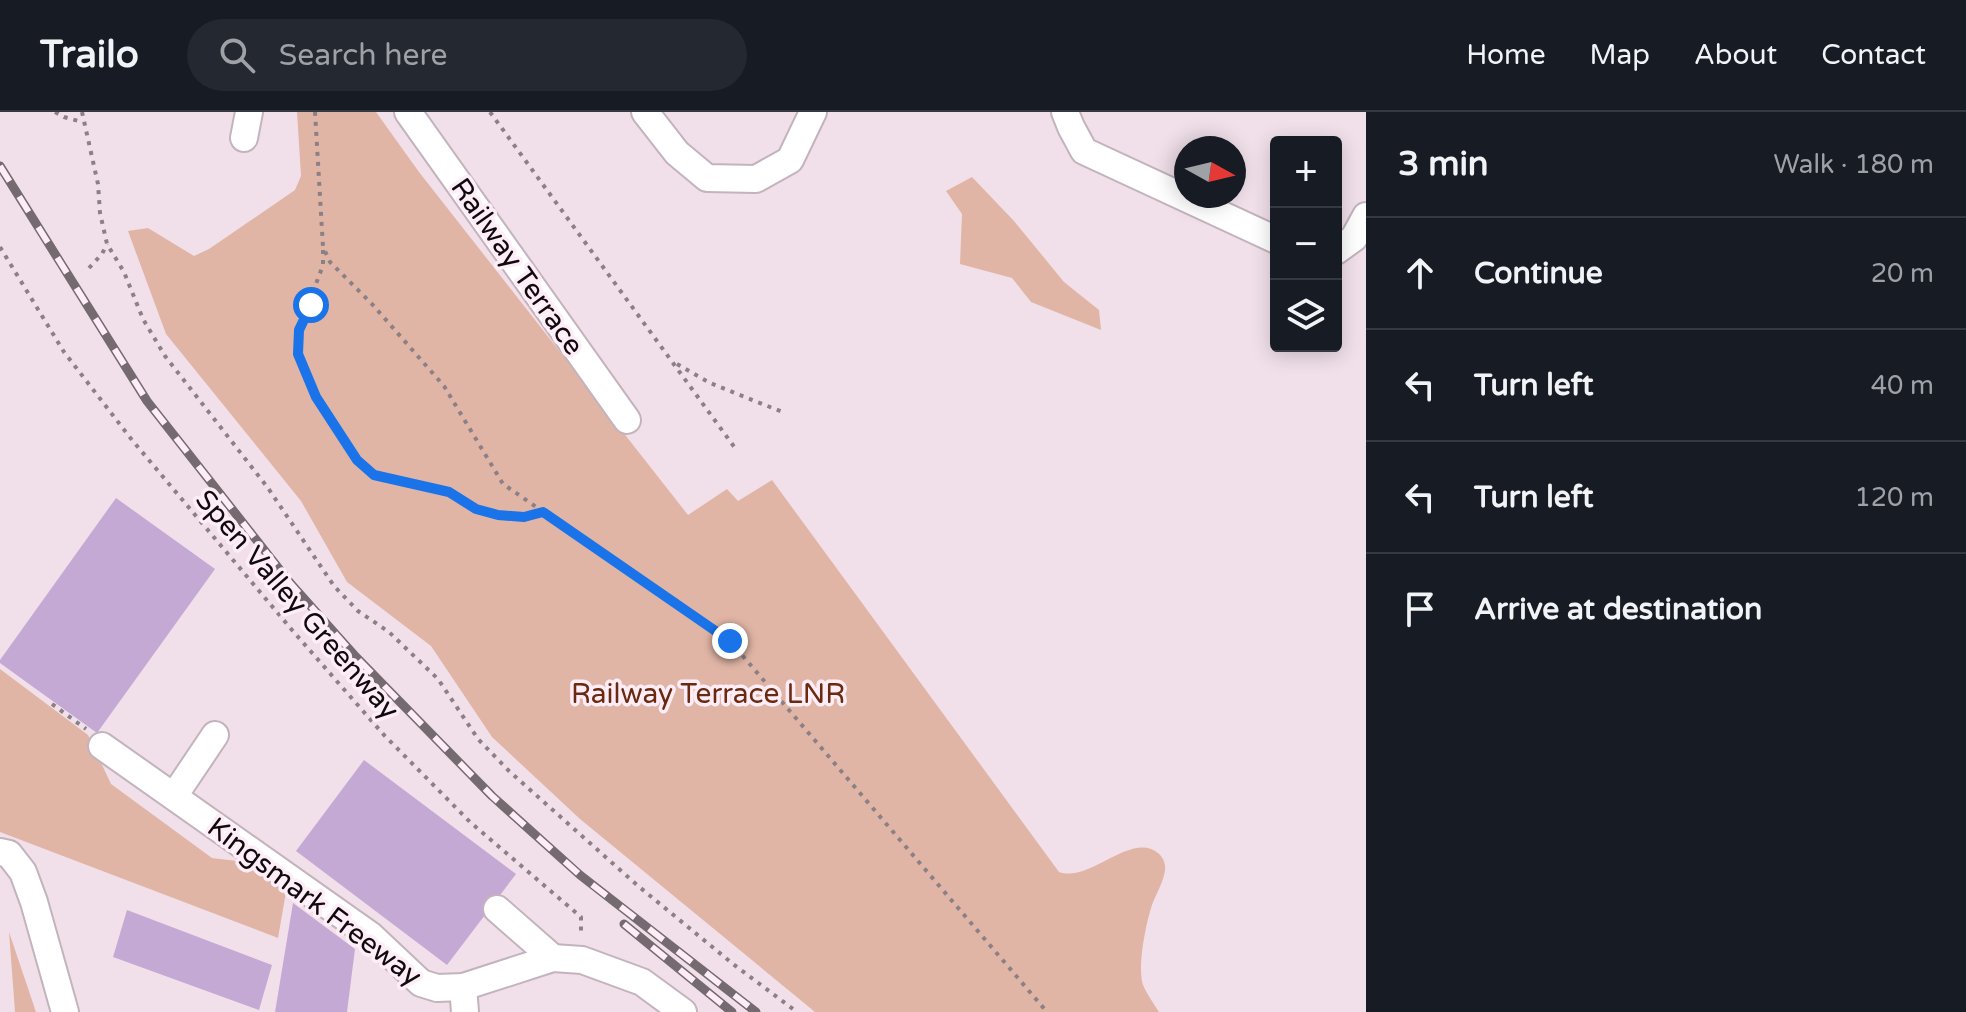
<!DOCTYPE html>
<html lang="en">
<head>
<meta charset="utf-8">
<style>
  :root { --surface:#171b24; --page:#242831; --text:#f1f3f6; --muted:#9ea1a6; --line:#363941 }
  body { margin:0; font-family:"Varela Round",sans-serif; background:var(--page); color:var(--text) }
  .controls { position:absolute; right:24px; top:24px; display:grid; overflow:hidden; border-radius:8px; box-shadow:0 4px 20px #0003 }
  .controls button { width:72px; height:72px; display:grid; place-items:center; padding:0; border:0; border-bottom:2px solid var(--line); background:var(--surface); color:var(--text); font:40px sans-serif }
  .compass { position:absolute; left:1174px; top:24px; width:72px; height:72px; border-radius:50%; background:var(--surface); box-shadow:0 4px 20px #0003; rotate:98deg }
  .stop { position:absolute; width:24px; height:24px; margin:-18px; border:6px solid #1a73e8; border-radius:50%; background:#fff }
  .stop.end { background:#1a73e8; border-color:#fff; box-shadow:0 2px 8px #0008 }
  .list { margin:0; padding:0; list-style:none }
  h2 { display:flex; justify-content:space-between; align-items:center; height:104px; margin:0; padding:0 32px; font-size:34px }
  h2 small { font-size:26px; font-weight:400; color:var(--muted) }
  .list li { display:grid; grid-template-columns:52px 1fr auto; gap:24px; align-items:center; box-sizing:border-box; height:112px; padding:0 32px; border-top:2px solid var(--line) }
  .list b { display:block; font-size:30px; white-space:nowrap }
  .list em { font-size:26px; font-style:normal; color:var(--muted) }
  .icon { flex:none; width:44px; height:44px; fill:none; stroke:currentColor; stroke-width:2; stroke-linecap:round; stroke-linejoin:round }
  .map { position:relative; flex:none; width:1366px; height:900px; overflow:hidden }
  header { display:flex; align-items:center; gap:48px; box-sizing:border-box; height:112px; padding:0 40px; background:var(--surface); border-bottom:2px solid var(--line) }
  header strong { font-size:38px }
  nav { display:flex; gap:44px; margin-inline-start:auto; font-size:28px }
  .search { width:560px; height:72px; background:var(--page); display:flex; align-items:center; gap:20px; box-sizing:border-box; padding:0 28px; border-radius:44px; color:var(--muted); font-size:30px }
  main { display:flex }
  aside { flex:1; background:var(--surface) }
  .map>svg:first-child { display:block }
  .green { fill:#e0b5a5 }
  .building { fill:#c5a9d5 }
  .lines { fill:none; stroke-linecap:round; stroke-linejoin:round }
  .minor-casing { stroke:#c3b3bc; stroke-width:30 }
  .path { stroke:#8c8087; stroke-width:4; stroke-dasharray:4 6; stroke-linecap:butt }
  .minor { stroke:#fff; stroke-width:26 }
  .rail-casing { stroke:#746a70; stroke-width:9 }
  .rail { stroke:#feedf7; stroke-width:6; stroke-dasharray:18; stroke-linecap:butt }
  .route { stroke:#1a73e8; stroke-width:10 }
  .labels { text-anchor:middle; stroke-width:7; stroke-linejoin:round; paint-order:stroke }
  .street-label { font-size:28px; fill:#0f0a0d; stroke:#feedf7 }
  .park-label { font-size:28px; fill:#692a0f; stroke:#feedf7 }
</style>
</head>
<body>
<header>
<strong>Trailo</strong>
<div class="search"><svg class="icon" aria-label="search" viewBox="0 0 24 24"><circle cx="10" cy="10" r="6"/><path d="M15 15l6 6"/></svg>Search here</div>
<nav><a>Home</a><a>Map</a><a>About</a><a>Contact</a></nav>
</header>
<main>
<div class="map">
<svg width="1366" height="900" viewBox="0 0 1366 900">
  <rect width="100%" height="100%" fill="#f1e0ea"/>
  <!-- green -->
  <g class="green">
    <path d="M297 0H376L419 60 688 403 727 377 738 389 772 368 1059 760C1090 771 1131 719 1158 741 1163 745 1166 752 1165 758 1164 769 1156 782 1152 793 1146 811 1137 855 1143 873 1147 882 1154 892 1159 900H815L580 707 492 625 431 534 347 470 301 389 166 222 128 119 148 116 194 144 209 137 295 78 301 64Z"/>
    <path d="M972 65 1014 109 1064 170 1099 198 1101 218 1031 190 1012 166 960 152 962 102 946 79Z"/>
    <path d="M0 557 88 623 111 672 212 746 237 749 286 780 278 826 0 720Z"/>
    <path d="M9 820 36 900H15Z"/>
  </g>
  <!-- building -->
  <g class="building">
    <path d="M116 386 215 457 97 621 0 551V548Z"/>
    <path d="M364 648 516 762 447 853 296 739Z"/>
    <path d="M293 791 355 837 347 900H275Z"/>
    <path d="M127 798 272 853 259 898 113 845Z"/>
  </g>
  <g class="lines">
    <!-- minor casing -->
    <g class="minor-casing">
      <g id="minor">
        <path d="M408 0 627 308"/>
        <path d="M645 0 677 41 707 66 756 67 790 48 813 0"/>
        <path d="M1065 0 1071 15 1084 39 1276 128"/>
        <path d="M244 26 249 0"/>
        <path d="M1336 139 1354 126 1366 104"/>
        <path d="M102 634 370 823 421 871 437 876 463 875 553 846 582 848 642 870 683 900"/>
        <path d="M174 684 215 623"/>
        <path d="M0 740 9 742 23 760 34 790 65 900"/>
        <path d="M497 797 553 846"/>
        <path d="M463 875 465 900"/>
      </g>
    </g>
    <!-- path -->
    <g class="path">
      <path d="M55 0 64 5 82 10"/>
      <path d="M82 0 98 72 100 101 107 132 124 160 143 207 165 244 268 376 334 474 358 499 389 520 438 567 478 627 509 659 637 773 733 852 797 900"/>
      <path d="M315 0 323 135 330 150 372 192 444 274 503 372 730 529 1047 900"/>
      <path d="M490 0 735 336"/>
      <path d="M0 135 64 240 132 328 292 518 384 623 470 710 581 805V824"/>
      <path d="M323 138V153L299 218 298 242 316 285 357 348 374 363 449 380 476 397 498 403 524 405 543 400"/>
      <path d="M89 156 102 142 107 132"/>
      <path d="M677 252 710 271 785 301"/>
      <path d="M52 592 86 617"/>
    </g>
    <!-- minor -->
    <use href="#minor" class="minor"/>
    <!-- rail casing -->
    <g class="rail-casing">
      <g id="rail">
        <path d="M0 54 147 289 291 472 356 545 492 684 580 763 756 900"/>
        <path d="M624 812 732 900"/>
      </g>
    </g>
    <!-- rail -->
    <use href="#rail" class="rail"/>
  </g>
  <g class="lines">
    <!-- route -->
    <path class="route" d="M311 193 299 218 298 242 316 285 357 348 374 363 449 380 476 397 498 403 524 405 543 400 730 529"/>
  </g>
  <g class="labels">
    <!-- street labels -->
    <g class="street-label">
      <text transform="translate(518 154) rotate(55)" y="10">Railway Terrace</text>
      <text transform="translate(298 492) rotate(49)" y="10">Spen Valley Greenway</text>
      <text transform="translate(315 789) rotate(37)" y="10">Kingsmark Freeway</text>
    </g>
    <!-- park labels -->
    <g class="park-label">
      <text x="708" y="591">Railway Terrace LNR</text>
    </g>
  </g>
</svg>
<div class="controls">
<button>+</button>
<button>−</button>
<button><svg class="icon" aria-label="layers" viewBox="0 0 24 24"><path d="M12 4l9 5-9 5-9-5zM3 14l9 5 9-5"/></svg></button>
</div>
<svg class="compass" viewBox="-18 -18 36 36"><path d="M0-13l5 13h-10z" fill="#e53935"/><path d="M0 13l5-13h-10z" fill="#9ea1a6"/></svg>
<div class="stop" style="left:311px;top:193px"></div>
<div class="stop end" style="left:730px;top:529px"></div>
</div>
<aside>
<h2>3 min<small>Walk · 180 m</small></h2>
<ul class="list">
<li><svg class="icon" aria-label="ahead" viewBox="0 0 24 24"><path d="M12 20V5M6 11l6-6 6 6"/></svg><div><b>Continue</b></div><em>20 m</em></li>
<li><svg class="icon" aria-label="left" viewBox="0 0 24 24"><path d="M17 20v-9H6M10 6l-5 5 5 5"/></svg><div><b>Turn left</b></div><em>40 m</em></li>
<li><svg class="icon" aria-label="left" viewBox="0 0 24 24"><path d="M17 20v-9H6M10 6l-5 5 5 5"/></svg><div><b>Turn left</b></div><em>120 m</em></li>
<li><svg class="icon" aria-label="arrive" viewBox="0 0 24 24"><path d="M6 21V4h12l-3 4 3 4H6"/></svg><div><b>Arrive at destination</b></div></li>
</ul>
</aside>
</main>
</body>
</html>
